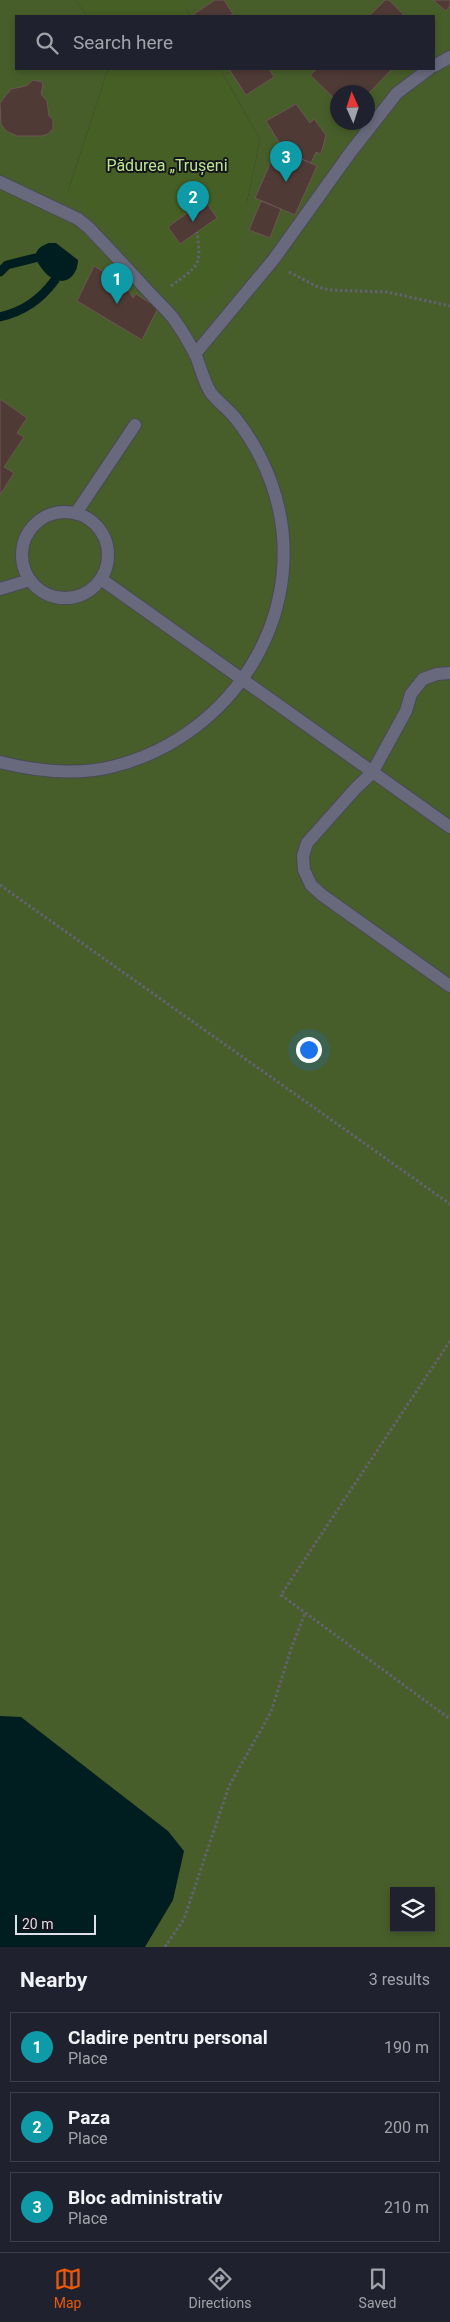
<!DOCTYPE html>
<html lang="en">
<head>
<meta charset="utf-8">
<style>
  :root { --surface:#20212e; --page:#282936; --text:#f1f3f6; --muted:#a2a3aa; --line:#3d3e4a; --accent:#ea580c }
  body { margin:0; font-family:Roboto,sans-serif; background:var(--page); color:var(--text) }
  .controls { position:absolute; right:15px; bottom:15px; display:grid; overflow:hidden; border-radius:0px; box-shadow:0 2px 8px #0003 }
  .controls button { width:45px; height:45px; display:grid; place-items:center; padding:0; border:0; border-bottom:1px solid var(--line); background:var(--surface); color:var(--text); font:25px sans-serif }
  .compass { position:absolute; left:330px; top:85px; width:45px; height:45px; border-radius:50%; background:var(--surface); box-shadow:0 2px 8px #0003; rotate:357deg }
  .scale { position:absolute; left:15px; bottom:12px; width:81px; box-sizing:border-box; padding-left:5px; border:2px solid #dedfea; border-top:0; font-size:14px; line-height:18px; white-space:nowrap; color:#dedfea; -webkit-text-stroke:4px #15161d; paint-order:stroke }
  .you { position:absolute; left:308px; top:1049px; width:18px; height:18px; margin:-12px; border:4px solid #fff; border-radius:50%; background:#1a73e8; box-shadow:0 0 0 8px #1a73e833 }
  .badge { display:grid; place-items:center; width:32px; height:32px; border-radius:50%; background:var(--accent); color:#fff; font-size:16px; font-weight:700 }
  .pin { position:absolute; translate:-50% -41px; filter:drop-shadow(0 1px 2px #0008) }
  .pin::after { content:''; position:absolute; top:26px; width:18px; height:15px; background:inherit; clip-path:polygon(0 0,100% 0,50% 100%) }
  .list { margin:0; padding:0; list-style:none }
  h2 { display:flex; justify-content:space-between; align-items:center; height:65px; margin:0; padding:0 20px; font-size:21px }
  h2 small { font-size:16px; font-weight:400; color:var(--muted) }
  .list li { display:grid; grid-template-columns:32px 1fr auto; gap:15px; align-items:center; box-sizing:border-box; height:70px; margin:0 10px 10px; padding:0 10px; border:1px solid var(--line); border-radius:0px }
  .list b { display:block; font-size:19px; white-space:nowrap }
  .list p { margin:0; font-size:16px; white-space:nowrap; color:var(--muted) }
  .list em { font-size:16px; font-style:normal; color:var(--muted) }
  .icon { flex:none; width:28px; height:28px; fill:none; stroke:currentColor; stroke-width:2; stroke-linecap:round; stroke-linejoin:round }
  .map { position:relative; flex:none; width:450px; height:1947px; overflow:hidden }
  .search { position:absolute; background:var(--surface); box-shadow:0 2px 8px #0003; left:15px; right:15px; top:15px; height:55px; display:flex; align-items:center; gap:12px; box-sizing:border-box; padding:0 18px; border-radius:0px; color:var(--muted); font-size:19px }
  .sheet { height:305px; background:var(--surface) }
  nav { display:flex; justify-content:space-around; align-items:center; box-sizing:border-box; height:70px; border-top:1px solid var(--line); background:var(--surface); font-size:14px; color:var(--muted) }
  nav a { display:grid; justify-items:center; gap:2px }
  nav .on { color:var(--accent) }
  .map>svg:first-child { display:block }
  .green { fill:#475e2a; fill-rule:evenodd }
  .forest { fill:#465f25 }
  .water { fill:#001e1f }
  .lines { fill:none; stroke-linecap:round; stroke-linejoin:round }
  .stream { stroke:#001e1f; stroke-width:9 }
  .building { fill:#4f3a36; stroke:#6c5652 }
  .service-casing { stroke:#494957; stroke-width:14 }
  .path { stroke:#626372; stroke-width:3; stroke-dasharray:2.5 2.5; stroke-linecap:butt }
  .service { stroke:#68697d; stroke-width:12 }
  .labels { text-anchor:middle; stroke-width:4; stroke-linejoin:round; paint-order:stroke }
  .park-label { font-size:16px; fill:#bde58f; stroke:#15161d }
</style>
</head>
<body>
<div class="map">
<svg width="450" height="1947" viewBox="0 0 450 1947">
  <rect width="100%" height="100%" fill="#2b2c3d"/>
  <!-- green -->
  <path class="green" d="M0 0H75L87 16H16V69H108L68 191 247 202 260 139 220 69H434V16H190L186 8V0H450V1947H0ZM338 92H368V122H338ZM394 1891H431V1928H394Z"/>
  <!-- forest -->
  <g class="forest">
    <path d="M75 0H186V8L190 16H87Z"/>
    <path d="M108 69H220L260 139 247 202 238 270 204 304 184 299 68 191Z"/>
  </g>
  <!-- water -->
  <g class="water">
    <path d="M49 243H56L78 260C78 272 69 286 54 279 46 276 39 265 35 258 36 249 41 246 49 243Z"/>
    <path d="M0 1716 21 1717 168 1831 184 1851 173 1900 145 1947H0Z"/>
  </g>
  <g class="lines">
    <!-- stream -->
    <g class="stream">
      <path d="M0 272 7 265 35 258"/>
      <path d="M0 317C24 311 40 300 55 280"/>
    </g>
  </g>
  <!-- building -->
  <g class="building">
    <path d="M215 0H224L233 14 229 16H195L194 14Z"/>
    <path d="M385 0H389L405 16H369Z"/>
    <path d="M433 0H450V6L446 11Z"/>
    <path d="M229 69H269L274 77 246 95Z"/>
    <path d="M317 69H392L368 94V92H338V102L310 75Z"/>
    <path d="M33 80 42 82 43 85 41 94 47 101 49 116 53 119V129L48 134 42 136H17L6 131 1 124 0 103 11 89 26 86Z"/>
    <path d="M296 104 310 123 314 119 326 135 321 154 316 152 311 163 277 148 279 142 266 121Z"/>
    <path d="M277 148 317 166 295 215 255 198Z"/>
    <path d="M205 200 217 218 180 244 168 227Z"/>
    <path d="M261 201 281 209 270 238 249 230Z"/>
    <path d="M94 266 104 272 106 266 119 273 133 298 136 294 158 308 142 340 77 301Z"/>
    <path d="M0 399 27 418 17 433 24 437 4 467 14 473 0 495Z"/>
  </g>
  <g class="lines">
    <!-- service casing -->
    <g class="service-casing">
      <g id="service">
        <path d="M434 66 450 57"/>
        <path d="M0 182 78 219 88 227C108 248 127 268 146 289 155 299 165 308 173 318 181 329 190 344 196 356 201 368 204 383 211 393 219 403 229 410 236 419 251 438 263 460 271 482 316 606 236 737 111 767 74 776 36 771 0 762"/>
        <path d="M195 354 274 259 350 153 397 93 429 69"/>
        <circle cx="65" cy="555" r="43"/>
        <path d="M76 513 135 425"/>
        <path d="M101 579 450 827"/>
        <path d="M0 589 30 580"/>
        <path d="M450 673 437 674 423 679 411 694 406 711 372 773 356 788 307 843 303 856 304 870 311 885 322 895 450 986"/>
      </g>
    </g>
    <!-- path -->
    <g class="path">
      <path d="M289 272 318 287 329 290 387 292 450 306"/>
      <path d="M171 286C198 266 202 267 197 232"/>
      <path d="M0 885 450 1204"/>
      <path d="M450 1341 281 1595 450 1719"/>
      <path d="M165 1947 184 1919 229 1786 271 1712 291 1649 305 1613"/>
    </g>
    <!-- service -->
    <use href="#service" class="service"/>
  </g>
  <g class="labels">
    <!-- park labels -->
    <g class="park-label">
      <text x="167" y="171">Pădurea „Trușeni</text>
    </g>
  </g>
</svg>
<div class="controls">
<button><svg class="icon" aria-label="layers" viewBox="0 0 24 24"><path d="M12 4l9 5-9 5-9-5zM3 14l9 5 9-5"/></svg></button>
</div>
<svg class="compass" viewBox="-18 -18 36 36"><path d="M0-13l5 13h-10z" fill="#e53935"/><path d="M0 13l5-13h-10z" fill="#a2a3aa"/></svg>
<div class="scale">20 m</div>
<div class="you"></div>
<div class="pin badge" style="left:117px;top:304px;background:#0f9aa8">1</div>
<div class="pin badge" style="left:193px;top:222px;background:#0f9aa8">2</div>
<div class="pin badge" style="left:286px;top:182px;background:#0f9aa8">3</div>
<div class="search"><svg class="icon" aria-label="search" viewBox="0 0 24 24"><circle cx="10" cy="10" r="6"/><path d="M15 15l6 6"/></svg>Search here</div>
</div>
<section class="sheet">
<h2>Nearby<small>3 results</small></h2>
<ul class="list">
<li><span class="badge" style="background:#0f9aa8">1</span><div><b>Cladire pentru personal</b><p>Place</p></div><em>190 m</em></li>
<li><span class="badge" style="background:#0f9aa8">2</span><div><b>Paza</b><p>Place</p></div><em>200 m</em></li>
<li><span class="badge" style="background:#0f9aa8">3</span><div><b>Bloc administrativ</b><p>Place</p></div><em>210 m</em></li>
</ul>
</section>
<nav>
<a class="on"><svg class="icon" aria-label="map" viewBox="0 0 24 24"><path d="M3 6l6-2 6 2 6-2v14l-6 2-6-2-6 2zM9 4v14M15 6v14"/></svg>Map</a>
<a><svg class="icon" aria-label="directions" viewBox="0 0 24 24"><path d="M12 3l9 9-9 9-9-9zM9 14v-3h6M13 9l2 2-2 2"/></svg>Directions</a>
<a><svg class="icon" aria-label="saved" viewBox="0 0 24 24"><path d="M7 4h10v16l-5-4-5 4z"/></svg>Saved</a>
</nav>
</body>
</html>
